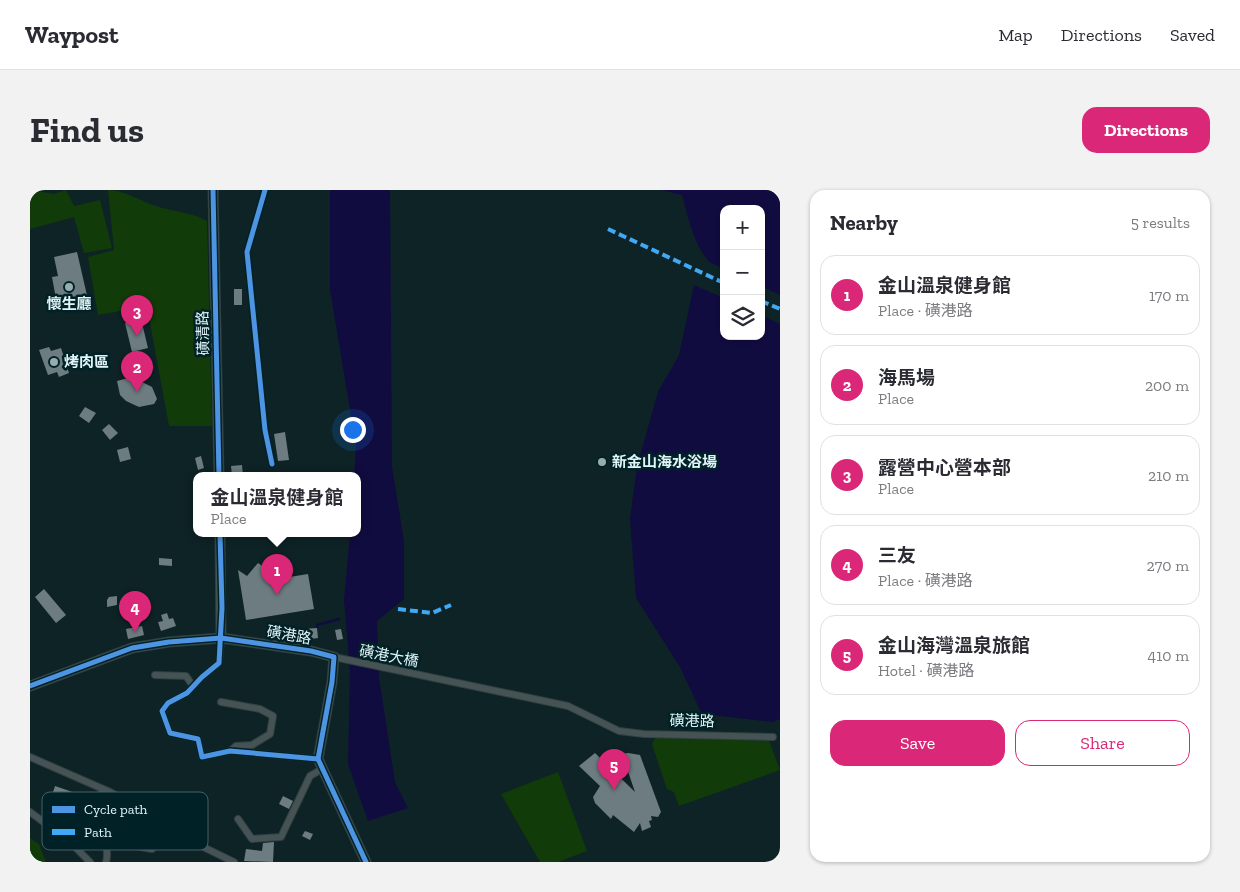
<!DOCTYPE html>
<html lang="en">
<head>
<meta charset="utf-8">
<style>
  :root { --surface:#fff; --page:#f2f2f3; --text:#2b2b33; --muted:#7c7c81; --line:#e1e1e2; --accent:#db2777 }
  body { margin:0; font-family:"Zilla Slab","Noto Sans TC",serif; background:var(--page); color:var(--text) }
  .controls { position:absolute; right:15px; top:15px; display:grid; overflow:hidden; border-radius:10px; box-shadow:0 1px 4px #0004 }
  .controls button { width:45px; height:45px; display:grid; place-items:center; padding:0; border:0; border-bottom:1px solid var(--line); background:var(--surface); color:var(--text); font:25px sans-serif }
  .you { position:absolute; left:322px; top:239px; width:18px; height:18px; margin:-12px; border:4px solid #fff; border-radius:50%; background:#1a73e8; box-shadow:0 0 0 8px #1a73e833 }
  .badge { display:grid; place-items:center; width:32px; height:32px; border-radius:50%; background:var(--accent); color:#fff; font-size:16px; font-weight:700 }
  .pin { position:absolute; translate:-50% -41px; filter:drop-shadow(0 1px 2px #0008) }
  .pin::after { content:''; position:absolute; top:26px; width:18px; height:15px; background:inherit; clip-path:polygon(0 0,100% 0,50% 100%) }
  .popup { position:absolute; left:163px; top:282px; width:168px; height:65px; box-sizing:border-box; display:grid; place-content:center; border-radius:10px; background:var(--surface); filter:drop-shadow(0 1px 4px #0005); font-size:16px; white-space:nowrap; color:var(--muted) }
  .popup b { font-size:19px; color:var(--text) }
  .popup::after { content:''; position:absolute; left:50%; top:100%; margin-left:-10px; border:10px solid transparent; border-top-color:var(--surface) }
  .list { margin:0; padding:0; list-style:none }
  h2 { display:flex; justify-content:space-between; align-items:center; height:65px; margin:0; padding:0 20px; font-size:21px }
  h2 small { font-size:16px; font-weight:400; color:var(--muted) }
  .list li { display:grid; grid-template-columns:32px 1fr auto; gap:15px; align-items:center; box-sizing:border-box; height:80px; margin:0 10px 10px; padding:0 10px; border:1px solid var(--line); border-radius:15px }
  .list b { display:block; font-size:19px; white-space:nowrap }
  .list p { margin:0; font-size:16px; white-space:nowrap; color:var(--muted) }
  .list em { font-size:16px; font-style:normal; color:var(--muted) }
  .actions { display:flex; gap:10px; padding:15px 20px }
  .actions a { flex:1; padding:11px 0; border:1px solid var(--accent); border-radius:15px; text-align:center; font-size:18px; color:var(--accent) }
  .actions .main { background:var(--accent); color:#fff }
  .icon { flex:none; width:28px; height:28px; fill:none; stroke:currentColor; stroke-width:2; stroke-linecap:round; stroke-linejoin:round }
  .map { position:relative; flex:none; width:750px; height:672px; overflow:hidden; border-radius:15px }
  header { display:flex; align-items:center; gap:30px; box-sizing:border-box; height:70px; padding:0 25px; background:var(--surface); border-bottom:1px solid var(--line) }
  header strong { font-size:24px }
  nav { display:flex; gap:28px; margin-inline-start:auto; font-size:18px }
  .intro { display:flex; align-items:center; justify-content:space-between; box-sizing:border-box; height:120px; padding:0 30px }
  h1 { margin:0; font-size:35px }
  .button { padding:12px 22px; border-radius:15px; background:var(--accent); color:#fff; font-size:18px; font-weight:700 }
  main { display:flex; gap:30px; padding:0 30px }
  aside { flex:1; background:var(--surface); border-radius:15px; box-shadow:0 1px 4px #0004 }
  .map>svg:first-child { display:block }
  .green { fill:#123b0a }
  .water { fill:#100c3f }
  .pier { fill:#0e2326 }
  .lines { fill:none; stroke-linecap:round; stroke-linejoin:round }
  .stream { stroke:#100c3f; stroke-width:2.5 }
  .building { fill:#6d7c81 }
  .street-casing { stroke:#313f42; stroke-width:8 }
  .secondary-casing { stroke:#313f42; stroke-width:11 }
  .street { stroke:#455355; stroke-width:6 }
  .secondary { stroke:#425353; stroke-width:9 }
  .quiet { stroke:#3fa9f5; stroke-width:4; stroke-dasharray:8 4; stroke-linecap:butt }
  .cycleway-casing { stroke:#002227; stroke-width:8 }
  .cycleway { stroke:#4d94e3; stroke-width:5 }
  .poi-dot { fill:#97acaf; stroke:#002227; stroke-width:2 }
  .labels { text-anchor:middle; stroke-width:5; stroke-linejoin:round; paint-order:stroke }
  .poi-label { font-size:15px; font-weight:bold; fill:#e1f5f9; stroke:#002227; text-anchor:start }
  .street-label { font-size:15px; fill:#e1f5f9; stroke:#002227 }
  .key { fill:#002227; stroke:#446166; stroke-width:1 }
  .key-label { font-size:14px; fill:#e1f5f9 }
</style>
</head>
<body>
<header>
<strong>Waypost</strong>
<nav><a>Map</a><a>Directions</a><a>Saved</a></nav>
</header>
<div class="intro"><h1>Find us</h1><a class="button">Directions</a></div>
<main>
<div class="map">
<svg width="750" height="672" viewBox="0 0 750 672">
  <rect width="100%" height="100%" fill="#0e2326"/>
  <!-- green -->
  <g class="green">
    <path d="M0 0 24 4 36 0 44 16 70 10 82 58 54 63 44 27 0 39Z"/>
    <path d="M78 0C94 0 108 10 123 15 141 22 160 21 177 31L182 236H139L117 116 68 125 58 67 84 60Z"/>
    <path d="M626 547 739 551 750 580 649 616 644 602 637 599 622 554Z"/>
    <path d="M528 582 557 661 528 672H510L471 604Z"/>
    <path d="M0 648 9 654 16 672H0Z"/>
  </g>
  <!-- water -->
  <g class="water">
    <path d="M300 0H360L362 277 374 351V409L347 431 349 487 365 592 378 618 338 631 318 574 320 482 314 410 320 344H327V286H324L326 256 300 100Z"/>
    <path d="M631 0H750V110L731 101V19H694V83C666 69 660 33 652 5Z"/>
    <path d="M664 95 694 108V146H731V125L750 134V529L743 532 672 524 650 477 606 408 600 329 607 276 628 202 649 165Z"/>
  </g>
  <!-- pier -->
  <g class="pier">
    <path d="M675 70 694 79V85L680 79Z"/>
    <path d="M731 96 750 105V113L731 104Z"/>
  </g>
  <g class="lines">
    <!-- stream -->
    <path class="stream" d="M287 438V435L309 429"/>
  </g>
  <!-- building -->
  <g class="building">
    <path d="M47 62 59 114 35 120 32 108 26 109 22 87 28 86 24 67Z"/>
    <rect x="204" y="99" width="8" height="16"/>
    <path d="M111 129 118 158 102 162 95 133Z"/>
    <path d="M19 157 21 161 31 158 39 183 29 187 27 182 18 185 9 160Z"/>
    <path d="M102 187 122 197 127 209 124 214 109 217 96 211 90 205 87 191Z"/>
    <path d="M55 217 66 223 59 233 49 226Z"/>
    <path d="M79 234 88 243 80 250 72 240Z"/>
    <path d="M255 242 259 270 248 271 244 244Z"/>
    <path d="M98 257 101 269 90 272 87 260Z"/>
    <path d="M171 266 174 278 168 280 165 268Z"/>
    <path d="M212 275 213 286H202L201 276Z"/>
    <path d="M129 368 142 369V376L129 375Z"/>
    <path d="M228 373 241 382 235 391 278 384 284 419 216 430 208 380 217 386Z"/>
    <path d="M14 399 36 425 26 433 5 407Z"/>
    <path d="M87 406V415L77 417V410L79 407Z"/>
    <path d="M137 423 139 429 143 428 146 436 131 441 128 432 133 431 131 425Z"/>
    <path d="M112 436 114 445 98 449 96 439Z"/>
    <path d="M287 438 288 448 273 450V439Z"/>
    <path d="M311 439 313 449 307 450 305 440Z"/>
    <path d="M565 563 605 602 592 564 598 563 610 565 631 622 628 627 621 626 622 630 619 631 621 637 612 641 610 633 604 642 583 625 581 629 565 613 563 607 570 596 549 576Z"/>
    <path d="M25 596 54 606 44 634 16 624Z"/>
    <path d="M253 606 263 611 259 619 249 614Z"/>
    <path d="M53 633 62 637 59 644 50 640Z"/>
    <path d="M275 641 283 644 280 650 272 646Z"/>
    <path d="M244 652 243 672 214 671 216 659 232 661 233 653Z"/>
  </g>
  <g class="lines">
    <!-- street casing -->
    <g class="street-casing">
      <g id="street">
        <path d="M191 448 189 473 172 487 157 503 138 513 132 521 140 543 168 549 172 567 200 561 288 569"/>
        <path d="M304 467 538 516 589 541 614 544 743 547"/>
        <path d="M125 485 156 486 163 496"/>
        <path d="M191 512 230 519 243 526 240 544 222 555 206 556 200 561"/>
        <path d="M0 567 80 602 127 628 140 633"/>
        <path d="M73 599 59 627C71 634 80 658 76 672"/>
        <path d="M0 622 38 650 60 672"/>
        <path d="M208 629 222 649 251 647 280 586 292 579"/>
        <path d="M64 630 74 634 100 655 122 659"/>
        <path d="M165 653 204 672"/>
      </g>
    </g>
    <!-- secondary casing -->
    <g class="secondary-casing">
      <g id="secondary">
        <path d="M183 0 189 286"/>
        <path d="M190 344 191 448"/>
        <path d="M0 496 102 458 139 452 191 448 281 461 304 467 302 492 288 569 336 672"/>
      </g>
    </g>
    <!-- street -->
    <use href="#street" class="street"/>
    <!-- secondary -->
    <use href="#secondary" class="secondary"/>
    <!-- quiet -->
    <g class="quiet">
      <path d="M578 39 694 93"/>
      <path d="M731 111 750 119"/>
      <path d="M368 419 402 423 421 415"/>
    </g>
    <!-- cycleway casing -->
    <g class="cycleway-casing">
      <g id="cycleway">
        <path d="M183 0 189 286"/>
        <path d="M235 0 217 62 235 240 242 274"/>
        <path d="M190 344 192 418 189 473 172 487 157 503 138 513 132 521 140 543 168 549 172 567 200 561 288 569"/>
        <path d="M0 496 102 458 139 452 191 448 281 461 304 467 302 492 288 569 336 672"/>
      </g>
    </g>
    <!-- cycleway -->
    <use href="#cycleway" class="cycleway"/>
  </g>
  <!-- markers -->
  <g class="poi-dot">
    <circle cx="39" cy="97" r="5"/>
    <circle cx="24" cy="172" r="5"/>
    <circle cx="572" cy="272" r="5"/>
  </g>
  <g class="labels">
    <!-- poi labels -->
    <g class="poi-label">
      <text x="39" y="119" text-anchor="middle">懷生廳</text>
      <text x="34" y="177">烤肉區</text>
      <text x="582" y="277">新金山海水浴場</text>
    </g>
    <!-- street labels -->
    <g class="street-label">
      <text transform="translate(173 143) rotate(-91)" y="5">磺清路</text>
      <text transform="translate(259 445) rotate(10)" y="5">磺港路</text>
      <text transform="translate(359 466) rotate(11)" y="5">磺港大橋</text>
      <text transform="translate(662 531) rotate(1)" y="5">磺港路</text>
    </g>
  </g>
  <!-- legend -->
  <rect x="12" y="602" width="166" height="58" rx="8" class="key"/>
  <rect x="22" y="616" width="23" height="7" fill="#4d94e3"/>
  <rect x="22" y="639" width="23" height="6" fill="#3fa9f5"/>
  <g class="key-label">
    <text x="54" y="624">Cycle path</text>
    <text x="54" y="647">Path</text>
  </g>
</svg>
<div class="controls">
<button>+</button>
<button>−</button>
<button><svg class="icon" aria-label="layers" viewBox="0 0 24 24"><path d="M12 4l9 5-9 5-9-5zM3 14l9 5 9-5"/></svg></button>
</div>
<div class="you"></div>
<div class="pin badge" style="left:247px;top:405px">1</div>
<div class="popup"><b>金山溫泉健身館</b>Place</div>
<div class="pin badge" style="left:107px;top:202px">2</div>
<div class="pin badge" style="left:107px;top:146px">3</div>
<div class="pin badge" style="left:105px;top:442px">4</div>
<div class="pin badge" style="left:584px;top:600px">5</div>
</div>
<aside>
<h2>Nearby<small>5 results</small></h2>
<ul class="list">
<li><span class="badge">1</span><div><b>金山溫泉健身館</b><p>Place · 磺港路</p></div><em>170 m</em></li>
<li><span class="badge">2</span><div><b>海馬場</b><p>Place</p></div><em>200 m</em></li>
<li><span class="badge">3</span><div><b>露營中心營本部</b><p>Place</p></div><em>210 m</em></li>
<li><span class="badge">4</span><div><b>三友</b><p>Place · 磺港路</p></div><em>270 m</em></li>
<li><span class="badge">5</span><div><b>金山海灣溫泉旅館</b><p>Hotel · 磺港路</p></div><em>410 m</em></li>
</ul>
<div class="actions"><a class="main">Save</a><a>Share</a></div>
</aside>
</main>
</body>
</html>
